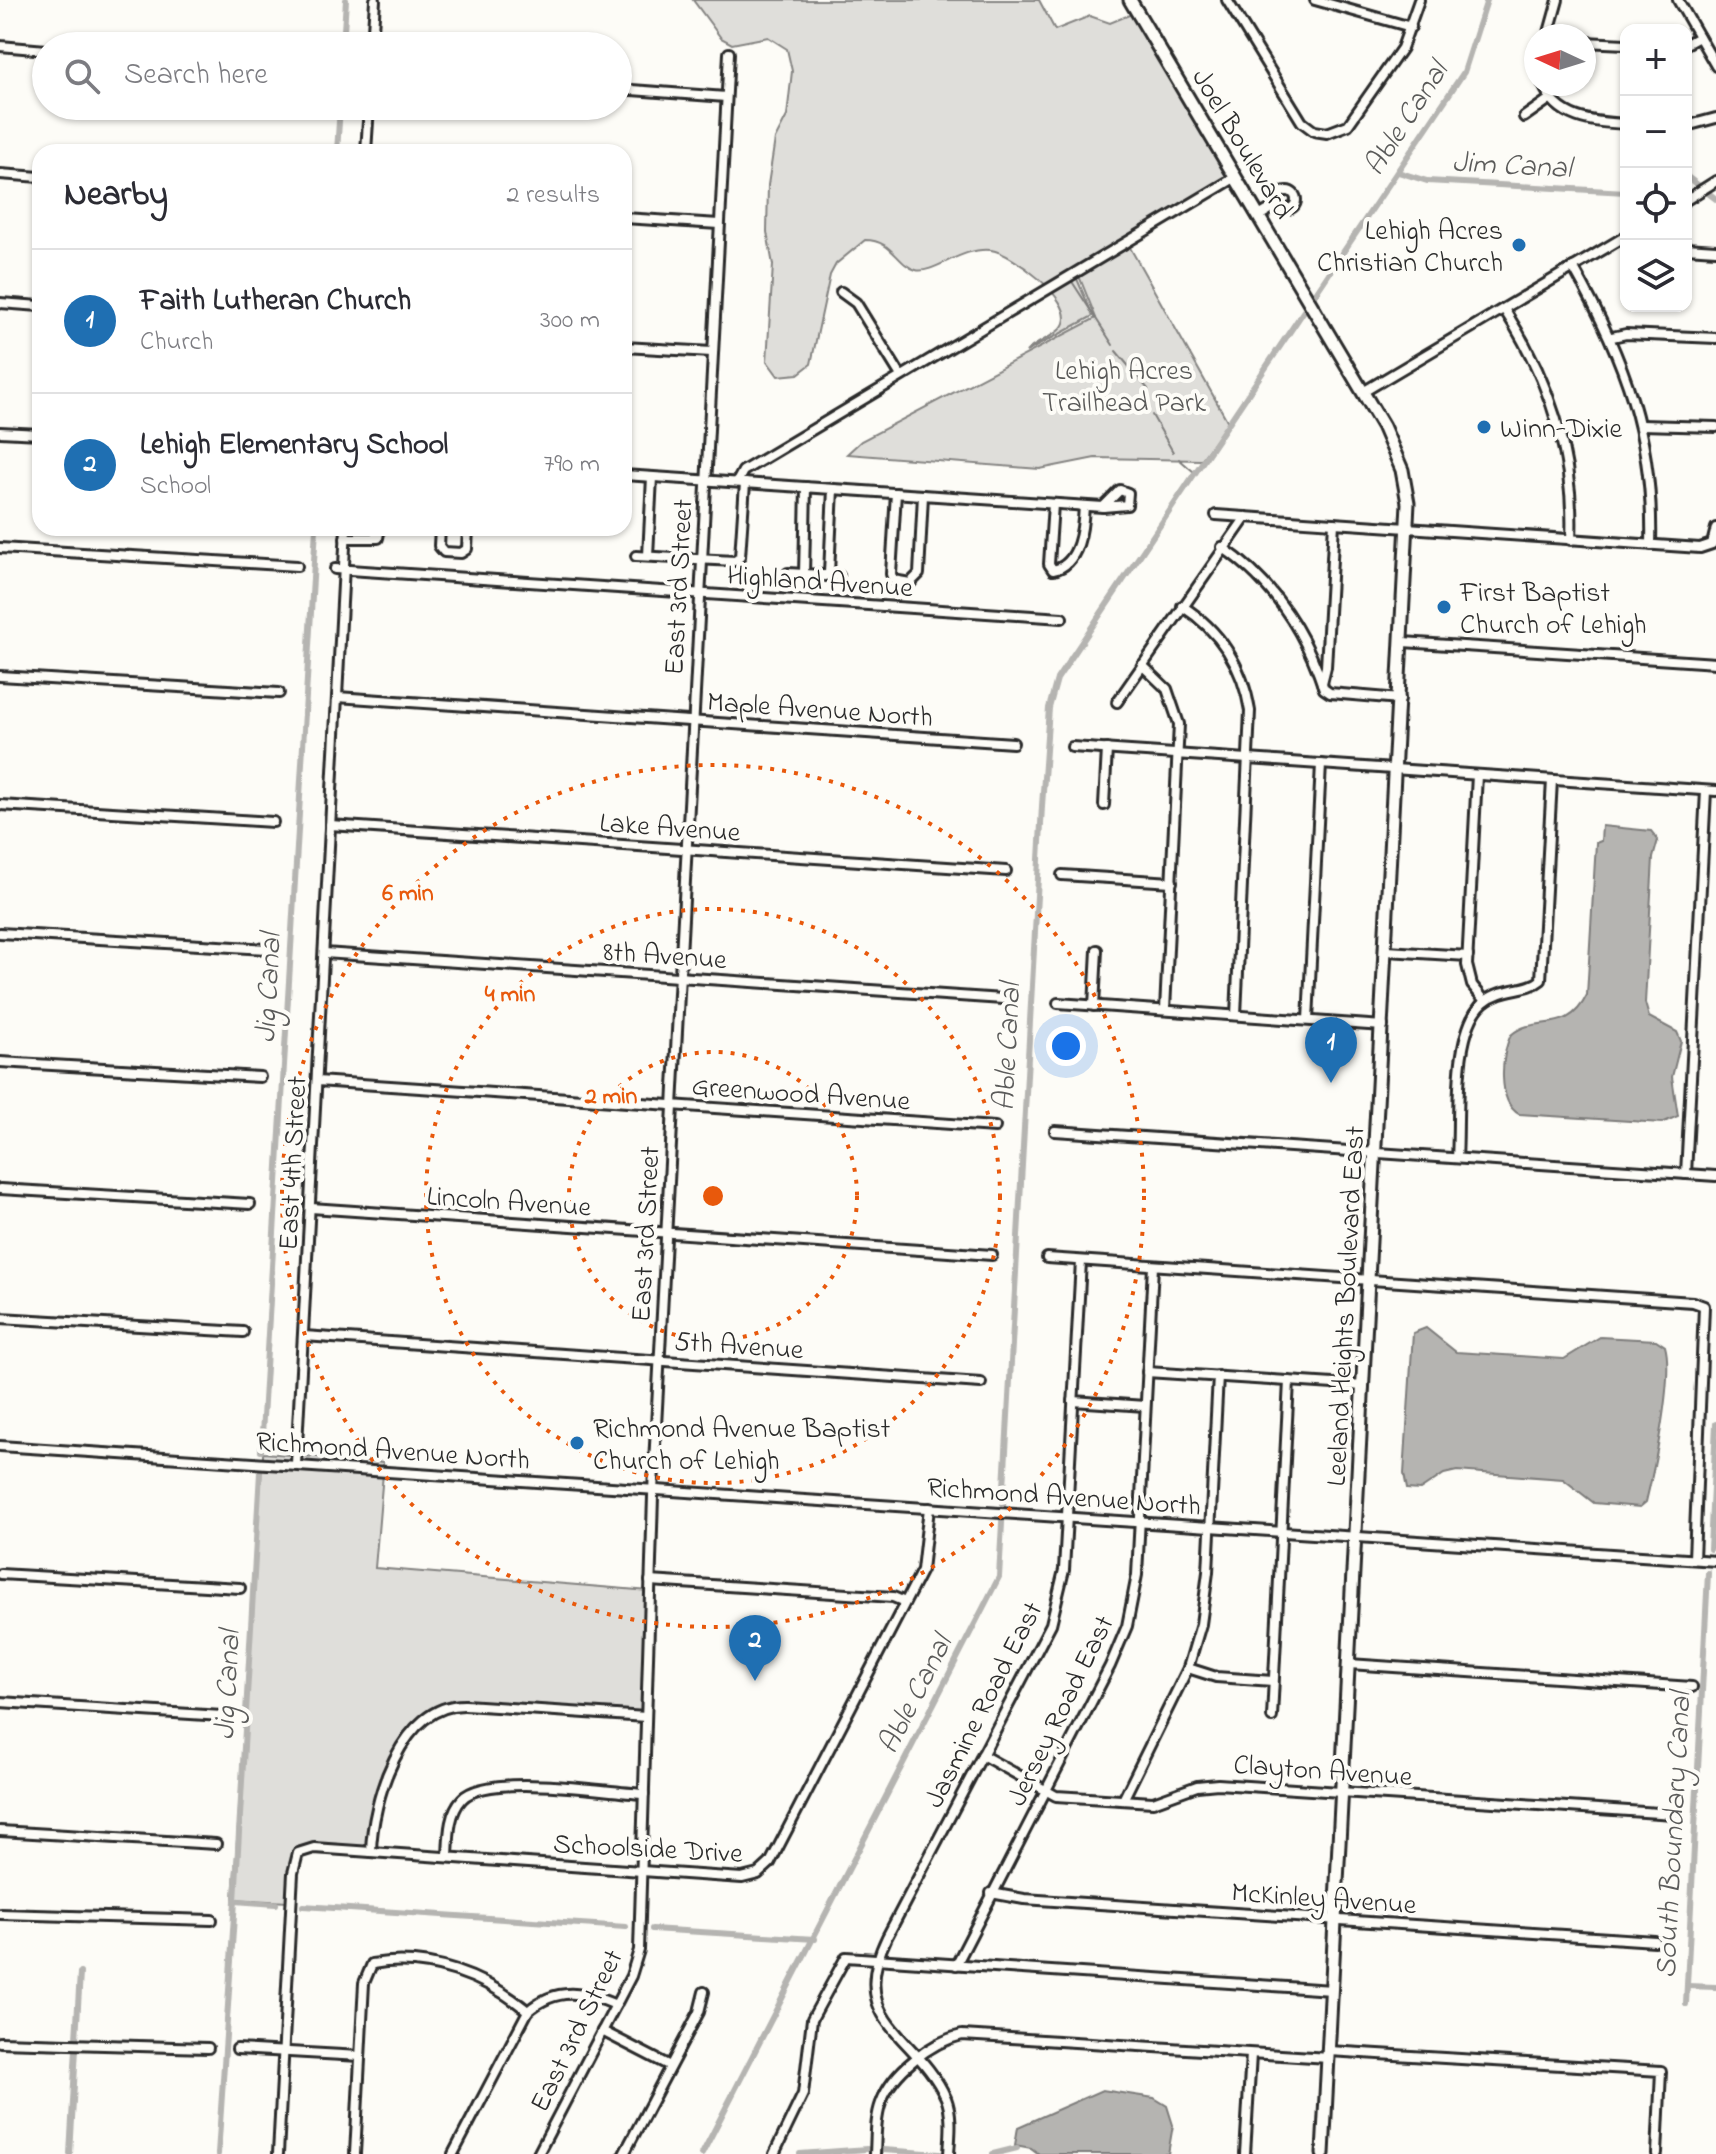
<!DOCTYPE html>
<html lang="en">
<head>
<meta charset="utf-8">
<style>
  :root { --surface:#fff; --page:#f2f2f3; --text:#2b2b33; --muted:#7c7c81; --line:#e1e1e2; --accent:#1f6fb2 }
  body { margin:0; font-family:"Indie Flower",sans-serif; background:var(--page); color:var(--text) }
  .controls { position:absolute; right:24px; top:24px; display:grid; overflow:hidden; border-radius:16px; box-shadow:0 2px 6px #0004 }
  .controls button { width:72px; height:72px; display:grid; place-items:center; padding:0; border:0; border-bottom:2px solid var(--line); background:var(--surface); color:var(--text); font:40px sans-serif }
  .compass { position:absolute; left:1524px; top:24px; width:72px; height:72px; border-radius:50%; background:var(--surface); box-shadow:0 2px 6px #0004; rotate:274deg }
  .you { position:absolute; left:1066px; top:1046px; width:28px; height:28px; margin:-20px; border:6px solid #fff; border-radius:50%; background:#1a73e8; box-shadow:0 0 0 12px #1a73e833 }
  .badge { display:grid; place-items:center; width:52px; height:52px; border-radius:50%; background:var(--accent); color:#fff; font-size:26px; font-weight:700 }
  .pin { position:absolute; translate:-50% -66px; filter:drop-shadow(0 2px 4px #0008) }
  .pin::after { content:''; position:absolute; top:42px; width:28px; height:24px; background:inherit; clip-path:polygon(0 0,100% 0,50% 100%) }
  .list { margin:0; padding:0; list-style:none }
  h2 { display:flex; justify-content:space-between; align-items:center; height:104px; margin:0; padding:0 32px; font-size:34px }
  h2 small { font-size:26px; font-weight:400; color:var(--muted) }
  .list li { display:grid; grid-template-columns:52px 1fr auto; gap:24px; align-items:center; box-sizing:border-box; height:144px; padding:0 32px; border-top:2px solid var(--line) }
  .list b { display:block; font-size:30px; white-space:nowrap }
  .list p { margin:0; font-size:26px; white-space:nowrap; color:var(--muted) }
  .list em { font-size:26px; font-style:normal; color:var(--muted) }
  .icon { flex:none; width:44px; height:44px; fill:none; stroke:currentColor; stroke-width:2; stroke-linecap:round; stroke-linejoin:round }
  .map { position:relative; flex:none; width:1716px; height:2154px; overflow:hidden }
  .search { position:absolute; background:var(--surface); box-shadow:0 2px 6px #0004; left:32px; top:32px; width:600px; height:88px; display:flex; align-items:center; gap:20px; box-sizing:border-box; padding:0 28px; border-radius:44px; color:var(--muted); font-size:30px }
  .panel { position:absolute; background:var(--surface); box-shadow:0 2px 6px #0004; left:32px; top:144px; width:600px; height:392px; border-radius:24px }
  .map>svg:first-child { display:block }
  .green { fill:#dfdeda; stroke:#858482; stroke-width:2 }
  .water { fill:#b5b4b1; stroke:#7e7d7b; stroke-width:2 }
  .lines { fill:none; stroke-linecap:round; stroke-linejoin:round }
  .stream { stroke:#7e7d7b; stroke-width:2 }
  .canal { stroke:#b5b4b1; stroke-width:6 }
  .minor-casing { stroke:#2b2b2b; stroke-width:14 }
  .major-casing { stroke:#2b2b2b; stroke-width:17 }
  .minor { stroke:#fdfcf7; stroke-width:8 }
  .major { stroke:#fdfcf7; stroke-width:11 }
  .ring { fill:none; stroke:#e8590c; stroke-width:4; stroke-dasharray:4 8 }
  .poi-dot { fill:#1f6fb2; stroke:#fdfcf7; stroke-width:3 }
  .labels { text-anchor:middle; stroke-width:8; stroke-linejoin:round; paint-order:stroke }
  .street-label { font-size:28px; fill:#2b2b2b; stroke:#fdfcf7 }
  .poi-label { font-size:28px; fill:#2b2b2b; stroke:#fdfcf7; text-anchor:start }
  .park-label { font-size:28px; fill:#585857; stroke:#fdfcf7 }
  .water-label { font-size:30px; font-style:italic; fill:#5b5b5a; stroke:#fdfcf7 }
  .centre { fill:#e8590c; stroke:#fdfcf7; stroke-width:4 }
  .ring-label { font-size:24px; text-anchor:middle; font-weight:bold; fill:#e8590c; stroke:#fdfcf7; stroke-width:8; stroke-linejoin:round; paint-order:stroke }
</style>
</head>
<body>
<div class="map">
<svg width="1716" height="2154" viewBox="0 0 1716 2154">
  <rect width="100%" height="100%" fill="#fdfcf7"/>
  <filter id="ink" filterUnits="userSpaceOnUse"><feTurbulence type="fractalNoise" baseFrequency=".0125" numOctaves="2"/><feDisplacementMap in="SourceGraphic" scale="16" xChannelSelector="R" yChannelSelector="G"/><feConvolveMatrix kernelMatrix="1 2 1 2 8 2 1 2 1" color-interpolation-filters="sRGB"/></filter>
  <g filter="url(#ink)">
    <!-- green -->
    <g class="green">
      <path d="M693 0H1039L1055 30 1090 16 1110 23 1134 13 1231 176 1074 272 1093 316 1026 352C1035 342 1060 335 1064 323 1073 299 1012 253 991 250 963 246 932 275 916 270 896 264 893 240 865 240L836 264 830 275 811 364 798 374 778 376 767 361 773 265 767 232 768 185 775 139 787 116 792 71 787 49 768 37 732 44 721 38Z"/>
      <path d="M1128 244 1228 422 1201 460 1095 458 1040 469 847 454 861 441 1096 318 1077 271Z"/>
      <path d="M263 1453 383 1462V1467L263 1459Z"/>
      <path d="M262 1465 383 1473 375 1568 649 1591 645 1713 468 1702 445 1704 424 1714 396 1752 377 1792 368 1849 298 1850 291 1863 288 1902 233 1899Z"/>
    </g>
    <!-- water -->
    <g class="water">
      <path d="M1602 826 1651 831 1658 840 1653 858 1645 1003 1649 1017 1677 1032 1681 1041 1672 1077 1678 1116 1662 1123 1519 1114C1497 1102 1501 1054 1511 1035 1536 1013 1567 1037 1587 995L1596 843 1601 841Z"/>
      <path d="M1426 1328 1456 1352 1564 1359 1600 1337 1656 1340 1665 1346C1674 1376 1654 1469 1646 1502L1640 1507 1594 1503 1563 1479 1457 1471 1444 1474 1420 1490 1407 1489 1404 1474 1413 1333Z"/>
      <path d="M1102 2090 1154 2098 1167 2106 1173 2125 1168 2154H1039L1031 2148 1015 2145 1018 2127Z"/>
    </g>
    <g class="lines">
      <!-- stream -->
      <g class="stream">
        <path d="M1071 280 1113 345"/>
        <path d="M1116 351 1148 389V404"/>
        <path d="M1152 415 1173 452"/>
        <path d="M1179 459 1194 472"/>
      </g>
      <!-- canal -->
      <g class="canal">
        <path d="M343 46 346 0"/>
        <path d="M337 152 340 106"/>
        <path d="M1398 172 1427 181 1626 192"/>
        <path d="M1686 176 1716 199"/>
        <path d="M261 1451 316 528"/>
        <path d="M260 1472 235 1901 276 1904"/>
        <path d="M1710 1549 1716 1424"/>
        <path d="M303 1906 626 1927"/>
        <path d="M652 1929 815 1939"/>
        <path d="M1687 1986 1716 1987"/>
        <path d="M1686 2004 1708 1573"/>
        <path d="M76 2039 80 1973"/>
        <path d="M883 2150 940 2154"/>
        <path d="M70 2154 76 2049"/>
        <path d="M218 2154 235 1901"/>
        <path d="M702 2154 999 1577 1042 806 1049 708 1057 679 1464 72 1487 0"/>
        <path d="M800 2154 867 2149"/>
        <path d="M993 2154 1017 2148"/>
      </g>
      <!-- minor casing -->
      <g class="minor-casing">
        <g id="minor">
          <path d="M1227 0 1302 122 1314 131 1327 133 1348 125 1402 48 1419 0"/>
          <path d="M1315 0 1411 27"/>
          <path d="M1678 0 1716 66"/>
          <path d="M1548 36 1558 0"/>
          <path d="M1584 42 1626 44"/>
          <path d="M1686 44 1699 37"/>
          <path d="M0 46 46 50"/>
          <path d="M372 46 375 0"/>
          <path d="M1543 84C1557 120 1593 122 1626 124"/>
          <path d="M618 89 726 97"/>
          <path d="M1524 117 1551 98"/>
          <path d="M1686 126 1716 118"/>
          <path d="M366 152 369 106"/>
          <path d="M0 174 40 177"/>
          <circle cx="1287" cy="200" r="9"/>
          <path d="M1686 200 1716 181"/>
          <path d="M1259 216 1279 204"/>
          <path d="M624 218 719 224"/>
          <path d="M1686 248 1716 250"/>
          <path d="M1573 267C1625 359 1654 438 1651 545"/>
          <path d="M841 292 856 303 901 376"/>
          <path d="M0 303 40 306"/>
          <path d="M1504 309C1549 379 1575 456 1571 540"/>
          <path d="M1612 337 1626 334 1716 338"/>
          <path d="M624 347 712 352"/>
          <path d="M1363 392 1626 236"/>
          <path d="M1641 425 1716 427"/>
          <path d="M0 432 40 434"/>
          <path d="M624 475 1103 507"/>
          <path d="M737 482 743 471 1236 177"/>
          <path d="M1120 490 1128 493 1127 505 1103 507Z"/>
          <path d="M896 493 891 574 893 580 910 583 919 574 923 495"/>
          <path d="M1053 504 1049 564 1053 570C1080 565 1083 527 1084 506"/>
          <path d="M1216 515 1700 548 1712 544 1716 528"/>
          <path d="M440 528 439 546 444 552 461 553 467 549 468 528"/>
          <path d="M345 538H378L380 528"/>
          <path d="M1222 547C1273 582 1305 631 1324 689L1330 693 1400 699"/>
          <path d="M0 548 297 566"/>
          <path d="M636 556 735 561 740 557 745 483"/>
          <path d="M648 556 652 477"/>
          <path d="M335 569 1062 618"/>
          <path d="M788 573 839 576"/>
          <path d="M804 574 806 487"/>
          <path d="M825 576 829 573 833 489"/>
          <path d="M1182 606C1220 630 1243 667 1250 711L1236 1015"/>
          <path d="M1403 642 1716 663"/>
          <path d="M1142 665 1167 689 1179 724 1165 1010"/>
          <path d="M0 676 279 693"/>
          <path d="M1322 683 1326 667 1334 523"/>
          <path d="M337 697 1013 743"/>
          <path d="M1117 702 1246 517"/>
          <path d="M1072 747 1716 791"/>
          <path d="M1477 775 1467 965 1472 985 1485 1001"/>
          <path d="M0 805 273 822"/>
          <path d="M1104 805 1107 749"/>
          <path d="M330 825 1006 871"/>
          <path d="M1062 875 1172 882"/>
          <path d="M0 933 267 949"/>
          <path d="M1387 951 1468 956"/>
          <path d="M324 953 1003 999"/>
          <path d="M1058 1003 1383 1026"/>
          <path d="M1094 1006 1097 950"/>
          <path d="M1308 1020 1321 764"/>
          <path d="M0 1062 260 1077"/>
          <path d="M317 1081 995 1127"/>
          <path d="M1055 1131 1716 1176"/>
          <path d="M1457 1158C1460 1117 1452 1030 1484 1002 1503 986 1527 992 1541 980L1552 780"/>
          <path d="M1686 1174 1706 791"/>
          <path d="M0 1189 250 1204"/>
          <path d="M311 1208 992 1255"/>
          <path d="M1047 1258 1693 1302 1704 1306 1694 1559"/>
          <path d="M0 1318 243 1332"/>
          <path d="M304 1336 981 1383"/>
          <path d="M1147 1372 1364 1386"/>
          <path d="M1073 1401 1145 1406"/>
          <path d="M0 1446 1716 1561"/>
          <path d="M296 1464 346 528"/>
          <path d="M0 1574 240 1588"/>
          <path d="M650 1581 893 1597 905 1602"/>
          <path d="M1349 1664 1692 1687"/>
          <path d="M1188 1668 1216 1677 1273 1681"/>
          <path d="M0 1702 222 1716"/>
          <path d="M1272 1717 1289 1381"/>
          <path d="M982 1755 1056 1796 1153 1802 1197 1786 1218 1784 1674 1814"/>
          <path d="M1123 1800 1188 1668 1201 1624 1208 1572 1218 1376"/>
          <path d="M0 1831 216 1844"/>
          <path d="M371 1852C372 1801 401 1704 465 1705L646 1717"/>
          <path d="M448 1857C449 1838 448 1814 462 1799 487 1772 605 1792 644 1794"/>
          <path d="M991 1893 1024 1899 1655 1941"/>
          <path d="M0 1914 212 1920"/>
          <path d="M956 1965 1110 1666 1127 1626 1137 1575 1153 1266"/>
          <path d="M602 2031 670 2066"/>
          <path d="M0 2042 208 2048"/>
          <path d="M237 2049 360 2056"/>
          <path d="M1329 2051 1661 2071 1657 2154"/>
          <path d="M278 2154 293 1873 298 1853 314 1848 742 1878 758 1874 770 1863 922 1570 929 1508"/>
          <path d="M355 2154 364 1983 372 1964C429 1954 485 1976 528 2011"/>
          <path d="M453 2154 528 2011C556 1987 584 1991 616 2005"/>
          <path d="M538 2154 631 1976 639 1950 654 1464 729 53"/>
          <path d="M624 2154 699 2012 704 1992"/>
          <path d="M774 2154 803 2094 812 2019 846 1957 1332 1990"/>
          <path d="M875 2154C876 2137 875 2119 881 2103 892 2072 931 2042 962 2035L1329 2058"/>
          <path d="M949 2154C950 2136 953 2116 946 2098 918 2034 845 2023 887 1937L1051 1624 1064 1570 1081 1261"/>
          <path d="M1245 2154 1251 2054"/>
        </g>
      </g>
      <!-- major casing -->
      <g class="major-casing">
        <path id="major" d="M1130 0 1383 426 1402 470 1408 503 1323 2154"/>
      </g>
      <!-- minor -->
      <use href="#minor" class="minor"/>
      <!-- major -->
      <use href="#major" class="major"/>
    </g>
  </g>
  <!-- distance rings -->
  <g class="ring">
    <circle cx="713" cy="1196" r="144"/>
    <circle cx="713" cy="1196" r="287"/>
    <circle cx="713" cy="1196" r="431"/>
  </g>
  <!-- markers -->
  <g class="poi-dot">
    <circle cx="1519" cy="245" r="8"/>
    <circle cx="1484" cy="427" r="8"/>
    <circle cx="1444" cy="607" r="8"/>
    <circle cx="577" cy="1443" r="8"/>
  </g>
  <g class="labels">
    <!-- street labels -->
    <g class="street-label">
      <text transform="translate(1244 143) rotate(59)" y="10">Joel Boulevard</text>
      <text transform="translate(820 580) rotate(4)" y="10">Highland Avenue</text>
      <text transform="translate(677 587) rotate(-87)" y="10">East 3rd Street</text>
      <text transform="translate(820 708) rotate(4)" y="10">Maple Avenue North</text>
      <text transform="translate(670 826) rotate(4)" y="10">Lake Avenue</text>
      <text transform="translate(665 954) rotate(4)" y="10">8th Avenue</text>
      <text transform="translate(801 1092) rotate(4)" y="10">Greenwood Avenue</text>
      <text transform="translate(291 1163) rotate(-87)" y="10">East 4th Street</text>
      <text transform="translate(509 1200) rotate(4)" y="10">Lincoln Avenue</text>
      <text transform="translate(644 1234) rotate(-87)" y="10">East 3rd Street</text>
      <text transform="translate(1344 1306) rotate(-87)" y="10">Leeland Heights Boulevard East</text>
      <text transform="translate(739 1344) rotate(4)" y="10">5th Avenue</text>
      <text transform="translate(393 1449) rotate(4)" y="10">Richmond Avenue North</text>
      <text transform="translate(1064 1495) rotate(4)" y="10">Richmond Avenue North</text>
      <text transform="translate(982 1704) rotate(-63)" y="10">Jasmine Road East</text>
      <text transform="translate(1059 1710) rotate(-64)" y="10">Jersey Road East</text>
      <text transform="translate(1323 1769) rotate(4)" y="10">Clayton Avenue</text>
      <text transform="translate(648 1847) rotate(3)" y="10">Schoolside Drive</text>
      <text transform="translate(1324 1897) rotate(4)" y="10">McKinley Avenue</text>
      <text transform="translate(575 2030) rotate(-64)" y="10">East 3rd Street</text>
    </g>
    <!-- poi labels -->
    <g class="poi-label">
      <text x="1503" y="239" text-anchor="end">Lehigh Acres<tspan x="1503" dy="32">Christian Church</tspan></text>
      <text x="1500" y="437">Winn-Dixie</text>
      <text x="1460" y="601">First Baptist<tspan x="1460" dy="32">Church of Lehigh</tspan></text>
      <text x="593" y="1437">Richmond Avenue Baptist<tspan x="593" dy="32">Church of Lehigh</tspan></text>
    </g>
    <!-- park labels -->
    <g class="park-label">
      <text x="1124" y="379">Lehigh Acres<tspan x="1124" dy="32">Trailhead Park</tspan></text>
    </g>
    <!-- water labels -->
    <g class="water-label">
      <text transform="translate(1405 118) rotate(-57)" y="10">Able Canal</text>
      <text transform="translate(1512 164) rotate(3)" y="10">Jim Canal</text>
      <text transform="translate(267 988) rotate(-87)" y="10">Jig Canal</text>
      <text transform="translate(1006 1047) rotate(-87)" y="10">Able Canal</text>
      <text transform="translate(226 1685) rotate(-87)" y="10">Jig Canal</text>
      <text transform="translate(914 1694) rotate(-63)" y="10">Able Canal</text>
      <text transform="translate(1672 1835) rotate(-87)" y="10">South Boundary Canal</text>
    </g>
  </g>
  <circle cx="713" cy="1196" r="12" class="centre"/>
  <g class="ring-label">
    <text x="408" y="900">6 min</text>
    <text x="510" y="1001">4 min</text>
    <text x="611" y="1103">2 min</text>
  </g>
</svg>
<div class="controls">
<button>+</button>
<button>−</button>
<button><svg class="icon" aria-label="locate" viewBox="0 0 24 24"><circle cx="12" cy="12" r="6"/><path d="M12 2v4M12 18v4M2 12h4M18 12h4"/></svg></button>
<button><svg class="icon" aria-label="layers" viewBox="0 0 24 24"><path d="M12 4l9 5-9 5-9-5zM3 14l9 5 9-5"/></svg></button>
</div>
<svg class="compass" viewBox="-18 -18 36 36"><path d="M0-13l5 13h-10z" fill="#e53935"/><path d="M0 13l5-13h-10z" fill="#7c7c81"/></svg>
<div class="you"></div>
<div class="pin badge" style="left:1331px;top:1083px">1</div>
<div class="pin badge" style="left:755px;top:1681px">2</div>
<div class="search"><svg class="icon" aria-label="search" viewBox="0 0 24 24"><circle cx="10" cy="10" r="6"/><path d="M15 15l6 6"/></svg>Search here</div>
<section class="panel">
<h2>Nearby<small>2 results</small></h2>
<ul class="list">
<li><span class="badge">1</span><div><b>Faith Lutheran Church</b><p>Church</p></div><em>300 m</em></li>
<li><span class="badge">2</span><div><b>Lehigh Elementary School</b><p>School</p></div><em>790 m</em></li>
</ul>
</section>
</div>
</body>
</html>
